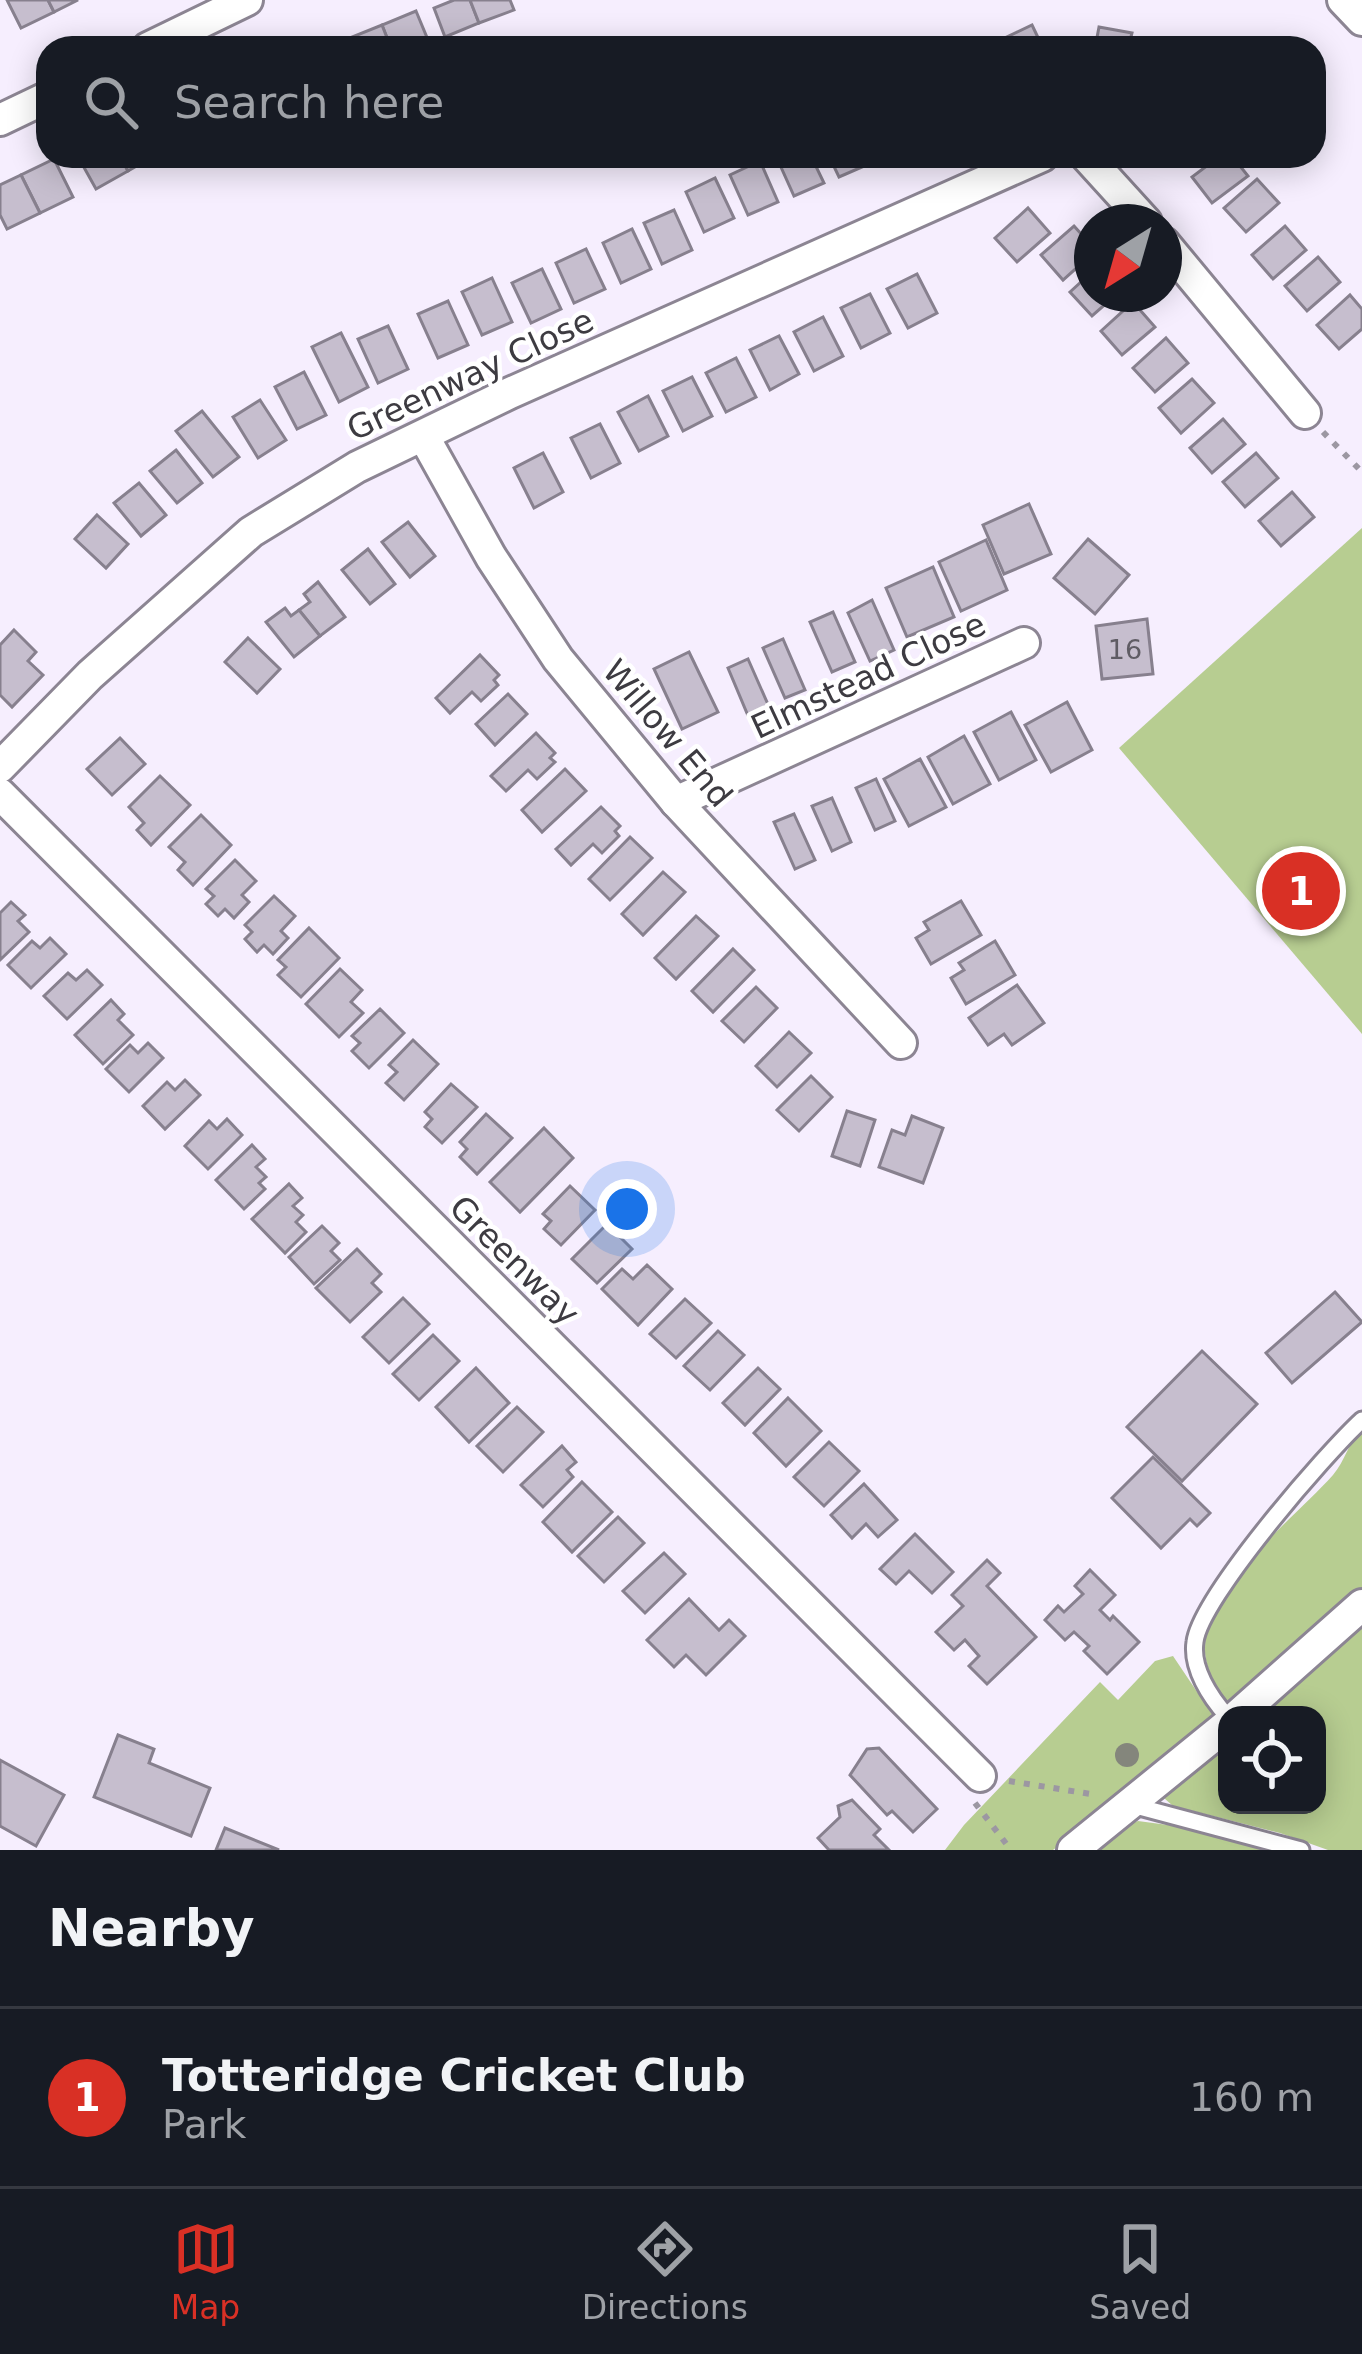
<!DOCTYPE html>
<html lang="en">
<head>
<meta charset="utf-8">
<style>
  :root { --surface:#171b24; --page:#242831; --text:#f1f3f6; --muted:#9ea1a6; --line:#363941; --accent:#d93025 }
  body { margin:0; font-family:"DejaVu Sans",sans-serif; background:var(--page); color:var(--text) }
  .controls { position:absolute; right:36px; bottom:36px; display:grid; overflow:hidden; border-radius:24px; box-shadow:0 6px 30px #0003 }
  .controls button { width:108px; height:108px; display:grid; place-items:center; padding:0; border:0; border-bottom:3px solid var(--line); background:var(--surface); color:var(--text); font:60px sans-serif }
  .compass { position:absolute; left:1074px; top:204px; width:108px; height:108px; border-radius:50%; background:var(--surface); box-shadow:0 6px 30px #0003; rotate:217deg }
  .you { position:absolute; left:627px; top:1209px; width:42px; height:42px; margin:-30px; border:9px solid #fff; border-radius:50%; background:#1a73e8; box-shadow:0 0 0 18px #1a73e833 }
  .badge { display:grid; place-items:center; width:78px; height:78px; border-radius:50%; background:var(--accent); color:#fff; font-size:39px; font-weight:700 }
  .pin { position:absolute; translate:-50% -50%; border:6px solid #fff; box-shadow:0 3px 12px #0006 }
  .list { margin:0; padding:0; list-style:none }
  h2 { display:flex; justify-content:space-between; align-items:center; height:156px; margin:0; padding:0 48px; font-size:51px }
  h2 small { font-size:39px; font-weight:400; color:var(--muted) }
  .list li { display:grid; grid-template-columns:78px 1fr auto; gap:36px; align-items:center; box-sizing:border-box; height:180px; padding:0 48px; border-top:3px solid var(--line) }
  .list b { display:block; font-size:45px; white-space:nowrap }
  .list p { margin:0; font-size:39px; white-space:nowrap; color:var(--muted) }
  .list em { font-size:39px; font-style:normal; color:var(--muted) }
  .icon { flex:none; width:66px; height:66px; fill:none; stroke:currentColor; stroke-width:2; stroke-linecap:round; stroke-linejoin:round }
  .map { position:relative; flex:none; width:1362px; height:1850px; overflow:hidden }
  .search { position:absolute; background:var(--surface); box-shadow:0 6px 30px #0003; left:36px; right:36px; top:36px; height:132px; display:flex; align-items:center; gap:30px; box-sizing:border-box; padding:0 42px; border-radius:36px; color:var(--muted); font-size:45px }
  .sheet { height:336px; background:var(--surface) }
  nav { display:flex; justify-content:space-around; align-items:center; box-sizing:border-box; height:168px; border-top:3px solid var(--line); background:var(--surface); font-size:33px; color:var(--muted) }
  nav a { display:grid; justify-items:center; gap:6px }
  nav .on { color:var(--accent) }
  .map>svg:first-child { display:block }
  .green { fill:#b7cd91 }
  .building { fill:#c6bece; stroke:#87808e; stroke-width:3 }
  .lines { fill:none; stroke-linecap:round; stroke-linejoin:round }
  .lane-casing { stroke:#8c8593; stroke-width:21 }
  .street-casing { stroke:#8c8593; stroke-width:36 }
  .path { stroke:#9c97a2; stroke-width:6; stroke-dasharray:6 9; stroke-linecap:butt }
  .lane { stroke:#fff; stroke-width:15 }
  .street { stroke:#fff; stroke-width:30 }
  .tree { fill:#84867c }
  .labels { text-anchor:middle; stroke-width:9; stroke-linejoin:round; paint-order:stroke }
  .number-label { font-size:27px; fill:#5f5c64 }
  .street-label { font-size:33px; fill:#3d3b41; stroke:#fff }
</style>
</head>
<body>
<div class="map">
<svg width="1362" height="1850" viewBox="0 0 1362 1850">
  <rect width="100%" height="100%" fill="#f6eefe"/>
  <!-- green -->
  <g class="green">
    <path d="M1362 528V1034L1119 748Z"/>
    <path d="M1362 1429V1591L1232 1708 1223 1703C1217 1688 1205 1667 1205 1651 1203 1587 1293 1520 1333 1475 1345 1461 1348 1443 1362 1429Z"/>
    <path d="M1362 1619V1850H1328L1280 1833 1173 1806 1164 1798V1788L1227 1734V1805H1317V1715H1249Z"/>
    <path d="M1173 1656 1218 1723 1053 1850H945L964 1825 1100 1682 1118 1700 1155 1661Z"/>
    <path d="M1138 1821 1183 1827 1274 1850H1090L1114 1831Z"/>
  </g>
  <!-- building -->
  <g class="building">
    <path d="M7 0H48L54 12 21 28Z"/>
    <path d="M48 0H78L54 12Z"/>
    <path d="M454 0H470L479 23 445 37 434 8Z"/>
    <path d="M470 0H510L514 10 479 23Z"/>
    <path d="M416 11 428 40 408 48H391L382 25Z"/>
    <path d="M382 25 391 48H351L347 39Z"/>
    <path d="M1032 25 1043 48H988V46Z"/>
    <path d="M1099 27 1132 33 1128 48H1095Z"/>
    <path d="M91 156H120L128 171 96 189 81 162Z"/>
    <path d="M120 156H154L128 171Z"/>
    <path d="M776 156H811L824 183 794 196Z"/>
    <path d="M829 156H865L869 164 839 177Z"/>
    <path d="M1220 156H1232L1248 176 1212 203 1192 177Z"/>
    <path d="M54 159 73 197 40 213 21 175Z"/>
    <path d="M760 161 778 202 748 215 730 175Z"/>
    <path d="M21 175 40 213 7 229 0 215V185Z"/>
    <path d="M715 178 734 218 704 232 686 192Z"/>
    <path d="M1257 179 1279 203 1246 232 1224 208Z"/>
    <path d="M1028 208 1050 233 1017 262 995 238Z"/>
    <path d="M674 210 692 250 662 264 644 223Z"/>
    <path d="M1074 226 1092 246V254L1063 280 1041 255Z"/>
    <path d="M1285 226 1306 250 1273 279 1252 255Z"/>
    <path d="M632 229 651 269 621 283 603 243Z"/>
    <path d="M586 249 605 289 574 303 556 263Z"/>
    <path d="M1318 257 1340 282 1307 311 1285 286Z"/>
    <path d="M542 269 561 309 531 323 512 283Z"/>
    <path d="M1092 272V294H1117L1092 316 1070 292Z"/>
    <path d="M917 274 937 313 908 328 887 289Z"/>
    <path d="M492 278 512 322 482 335 462 292Z"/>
    <path d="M870 294 890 333 861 348 841 308Z"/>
    <path d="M1350 295 1362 309V329L1339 349 1317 325Z"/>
    <path d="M448 301 468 345 438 358 418 314Z"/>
    <path d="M1133 302 1155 327 1122 355 1101 331Z"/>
    <path d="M823 317 843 356 814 371 794 332Z"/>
    <path d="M388 326 408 369 378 383 358 339Z"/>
    <path d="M341 333 368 387 339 402 312 347Z"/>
    <path d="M779 336 799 374 770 390 750 350Z"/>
    <path d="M1166 338 1188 363 1155 392 1133 368Z"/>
    <path d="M736 358 756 397 726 412 706 373Z"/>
    <path d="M304 372 326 415 297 429 275 387Z"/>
    <path d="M692 377 712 416 683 431 663 391Z"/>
    <path d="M1192 379 1214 403 1181 433 1159 408Z"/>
    <path d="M648 396 668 436 639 451 618 412Z"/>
    <path d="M260 400 286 440 258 458 233 417Z"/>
    <path d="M202 411 239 457 213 477 176 431Z"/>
    <path d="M1223 419 1245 444 1212 473 1190 448Z"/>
    <path d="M600 424 620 463 591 478 571 438Z"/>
    <path d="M176 450 202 483 177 503 150 471Z"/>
    <path d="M543 453 563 492 534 508 514 468Z"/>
    <path d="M1256 453 1278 478 1245 507 1223 482Z"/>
    <path d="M139 483 166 515 141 536 114 503Z"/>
    <path d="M1292 492 1314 517 1281 546 1259 521Z"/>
    <path d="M1029 504 1051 554 1004 574 983 525Z"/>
    <path d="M97 515 128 544 106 568 75 539Z"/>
    <path d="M408 522 435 556 410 577 382 542Z"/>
    <path d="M1088 539 1129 575 1095 614 1054 578Z"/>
    <path d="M986 540 1007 590 961 611 939 562Z"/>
    <path d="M368 549 395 584 370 604 342 570Z"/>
    <path d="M933 567 954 617 907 637 886 588Z"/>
    <path d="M318 582 345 617 320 636 299 610 310 602 304 594Z"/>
    <path d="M872 600 894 650 870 661 848 613Z"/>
    <path d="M285 608 291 616 299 610 320 636 294 657 266 622Z"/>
    <path d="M833 612 855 662 832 672 810 622Z"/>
    <path d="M1147 619 1153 674 1102 679 1096 626Z"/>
    <path d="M14 630 36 652 28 661 43 675 12 707 0 695V645Z"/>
    <path d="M248 638 280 669 257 693 225 662Z"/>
    <path d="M783 639 805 690 785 698 763 648Z"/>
    <path d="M689 652 718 712 682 729 654 669Z"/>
    <path d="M480 655 499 675 494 680 498 685 481 701 472 692 450 713 436 698Z"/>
    <path d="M748 659 770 709 749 718 728 668Z"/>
    <path d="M508 694 527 714 495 745 476 724Z"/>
    <path d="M1067 702 1092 750 1051 772 1025 725Z"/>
    <path d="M1011 712 1036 760 999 780 974 732Z"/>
    <path d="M536 733 555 753 550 758 555 762 537 779 528 770 506 791 491 776Z"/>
    <path d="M964 736 990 784 953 804 928 757Z"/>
    <path d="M120 738 145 764 112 795 87 769Z"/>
    <path d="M920 759 946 807 909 826 884 779Z"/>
    <path d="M565 769 586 791 542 832 522 810Z"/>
    <path d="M160 776 190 805 151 845 137 830 144 823 129 807Z"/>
    <path d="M876 779 895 821 875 830 856 788Z"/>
    <path d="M832 798 851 842 832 851 812 806Z"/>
    <path d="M601 807 620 826 615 831 619 836 602 853 593 844 571 865 556 849Z"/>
    <path d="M794 814 815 860 795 869 774 822Z"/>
    <path d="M201 815 231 845 193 885 178 870 185 862 169 847Z"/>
    <path d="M630 837 652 858 610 900 589 879Z"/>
    <path d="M235 860 256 881 242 895 249 902 234 918 225 909 218 916 206 904 214 896 206 889Z"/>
    <path d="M663 872 685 892 643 935 622 914Z"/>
    <path d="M274 896 295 916 281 931 288 938 273 954 264 945 257 952 245 939 252 932 245 925Z"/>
    <path d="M961 901 981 935 931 964 916 938 929 930 924 922Z"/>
    <path d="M11 902 25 915 18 921 29 932 0 960V913Z"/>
    <path d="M696 916 718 936 676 979 655 958Z"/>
    <path d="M309 928 339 958 301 997 278 975 286 967 278 960Z"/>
    <path d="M50 938 66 954 31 988 8 965 32 941 40 948Z"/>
    <path d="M995 941 1015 975 966 1004 951 978 964 970 959 963Z"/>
    <path d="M733 949 754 970 713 1012 692 991Z"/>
    <path d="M340 969 362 990 351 1002 363 1013 339 1037 306 1004Z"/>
    <path d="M87 970 102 985 67 1019 44 996 68 973 76 980Z"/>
    <path d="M1017 985 1044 1023 1012 1045 1004 1034 988 1045 969 1018Z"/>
    <path d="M756 987 777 1008 744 1042 722 1021Z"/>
    <path d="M111 1000 124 1014 118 1020 133 1035 103 1064 75 1035Z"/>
    <path d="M380 1009 404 1033 369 1068 352 1051 360 1043 352 1036Z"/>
    <path d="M789 1032 811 1053 777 1087 756 1066Z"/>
    <path d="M413 1040 438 1064 404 1100 386 1083 397 1072 389 1065Z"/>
    <path d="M148 1043 163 1058 129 1092 106 1069 130 1045 138 1053Z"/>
    <path d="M811 1076 832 1097 799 1131 777 1110Z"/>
    <path d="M185 1080 200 1095 165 1129 143 1106 167 1082 175 1090Z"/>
    <path d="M451 1084 477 1107 442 1143 425 1127 432 1119 425 1112Z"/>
    <path d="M847 1111 875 1120 860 1166 832 1156Z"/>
    <path d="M486 1114 512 1138 477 1174 460 1157 467 1149 460 1142Z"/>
    <path d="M912 1116 943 1128 923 1183 879 1167 892 1130 905 1135Z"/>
    <path d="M227 1119 242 1135 208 1169 185 1146 209 1121 217 1129Z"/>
    <path d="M544 1128 573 1158 520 1212 490 1182Z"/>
    <path d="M252 1145 265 1159 256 1167 266 1177 259 1183 265 1189 244 1209 216 1180Z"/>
    <path d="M289 1184 302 1198 293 1206 303 1215 296 1222 306 1232 285 1253 252 1219Z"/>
    <path d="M570 1186 595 1210 561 1245 544 1229 551 1221 543 1214Z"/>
    <path d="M607 1224 632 1249 597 1283 572 1259Z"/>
    <path d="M322 1226 339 1243 331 1251 340 1260 314 1284 289 1257Z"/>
    <path d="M357 1249 381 1274 372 1283 381 1292 350 1322 316 1288Z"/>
    <path d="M647 1265 672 1289 638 1325 602 1289 622 1269 633 1279Z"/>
    <path d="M1335 1292 1362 1322 1292 1383 1266 1353Z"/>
    <path d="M403 1298 429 1324 389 1363 363 1337Z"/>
    <path d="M685 1299 711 1323 676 1358 650 1334Z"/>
    <path d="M718 1331 744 1355 710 1390 684 1366Z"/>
    <path d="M433 1335 459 1361 419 1400 393 1374Z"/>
    <path d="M1202 1351 1257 1404 1182 1481 1127 1427Z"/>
    <path d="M476 1368 509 1403 469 1442 436 1407Z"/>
    <path d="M758 1368 780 1389 745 1425 723 1403Z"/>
    <path d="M788 1398 821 1431 786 1466 754 1433Z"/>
    <path d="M517 1407 543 1432 503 1472 477 1446Z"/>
    <path d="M829 1442 859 1471 824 1506 794 1477Z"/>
    <path d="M562 1446 576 1462 567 1470 573 1477 543 1507 521 1485Z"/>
    <path d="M1153 1457 1210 1513 1197 1526 1190 1519 1161 1548 1112 1498Z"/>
    <path d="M582 1482 612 1512 572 1552 543 1522Z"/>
    <path d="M864 1484 897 1520 878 1537 866 1524 852 1538 831 1515Z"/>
    <path d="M618 1517 644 1543 604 1582 578 1556Z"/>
    <path d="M915 1534 953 1572 932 1593 909 1571 896 1584 880 1569Z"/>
    <path d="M664 1553 685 1574 645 1613 623 1591Z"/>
    <path d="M987 1560 1000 1573 987 1586 1036 1637 987 1684 969 1666 979 1656 965 1640 954 1650 936 1632 963 1606 952 1595Z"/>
    <path d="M1090 1570 1115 1595 1100 1610 1110 1620 1113 1616 1139 1642 1107 1674 1084 1651 1089 1646 1074 1632 1065 1640 1045 1620 1058 1606 1064 1612 1083 1594 1075 1586Z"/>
    <path d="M689 1599 719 1630 729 1620 745 1636 706 1675 686 1655 674 1667 647 1640Z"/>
    <path d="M118 1735 154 1749 149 1763 210 1788 191 1836 94 1797Z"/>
    <path d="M879 1748 937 1809 913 1832 892 1811 887 1815 850 1775 867 1749Z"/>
    <path d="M0 1760 64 1795 36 1846 0 1826Z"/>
    <path d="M852 1800 880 1829 874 1835 889 1850H829L818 1838 840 1817 838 1806Z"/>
    <path d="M225 1828 279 1850H216Z"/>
  </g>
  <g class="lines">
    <!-- lane casing -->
    <g class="lane-casing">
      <g id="lane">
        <path d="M1227 1716C1210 1697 1191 1668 1195 1642 1200 1598 1325 1454 1362 1420"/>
        <path d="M1132 1805 1301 1850"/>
      </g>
    </g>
    <!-- street casing -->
    <g class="street-casing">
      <g id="street">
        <path d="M1343 0 1362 20"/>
        <path d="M148 48 247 0"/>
        <path d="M0 120 48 97"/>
        <path d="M1086 156 1146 222"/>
        <path d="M1164 243 1305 413"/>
        <path d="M424 437 491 557 558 659 676 802 901 1043"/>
        <path d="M0 767 90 675 251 532 357 467 510 393 1042 156"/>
        <path d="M0 794 980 1776"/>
        <path d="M676 802 1024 643"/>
        <path d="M1238 1715 1362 1605"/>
        <path d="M1073 1850 1227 1725"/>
      </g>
    </g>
    <!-- path -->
    <g class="path">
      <path d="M1323 432 1362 472"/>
      <path d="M1009 1781 1097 1795"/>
      <path d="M975 1803 1011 1850"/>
    </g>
    <!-- lane -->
    <use href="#lane" class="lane"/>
    <!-- street -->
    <use href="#street" class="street"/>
  </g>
  <!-- trees -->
  <circle class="tree" cx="1127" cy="1755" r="12"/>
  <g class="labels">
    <!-- number labels -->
    <g class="number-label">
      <text x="1125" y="659">16</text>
    </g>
    <!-- street labels -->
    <g class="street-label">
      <text transform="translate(470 374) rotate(-25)" y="12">Greenway Close</text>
      <text transform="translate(868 675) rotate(-25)" y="12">Elmstead Close</text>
      <text transform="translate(668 733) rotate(50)" y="12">Willow End</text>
      <text transform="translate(515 1260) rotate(45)" y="12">Greenway</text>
    </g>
  </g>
</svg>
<div class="controls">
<button><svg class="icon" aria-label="locate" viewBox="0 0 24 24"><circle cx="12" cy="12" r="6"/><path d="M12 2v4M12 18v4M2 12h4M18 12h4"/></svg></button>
</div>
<svg class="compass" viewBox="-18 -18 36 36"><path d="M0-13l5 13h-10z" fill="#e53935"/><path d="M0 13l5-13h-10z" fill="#9ea1a6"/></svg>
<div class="you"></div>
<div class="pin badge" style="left:1301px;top:891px">1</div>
<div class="search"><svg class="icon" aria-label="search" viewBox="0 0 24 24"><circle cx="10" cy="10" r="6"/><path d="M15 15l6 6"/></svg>Search here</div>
</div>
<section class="sheet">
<h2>Nearby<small></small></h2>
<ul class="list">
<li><span class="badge">1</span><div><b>Totteridge Cricket Club</b><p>Park</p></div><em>160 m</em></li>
</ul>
</section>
<nav>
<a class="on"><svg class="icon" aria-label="map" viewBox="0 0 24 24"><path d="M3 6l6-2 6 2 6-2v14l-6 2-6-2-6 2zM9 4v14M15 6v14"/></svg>Map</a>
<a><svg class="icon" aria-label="directions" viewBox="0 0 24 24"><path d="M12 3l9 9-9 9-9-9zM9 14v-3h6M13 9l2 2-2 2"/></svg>Directions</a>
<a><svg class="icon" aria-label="saved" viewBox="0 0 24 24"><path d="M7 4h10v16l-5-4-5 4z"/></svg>Saved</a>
</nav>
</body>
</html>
